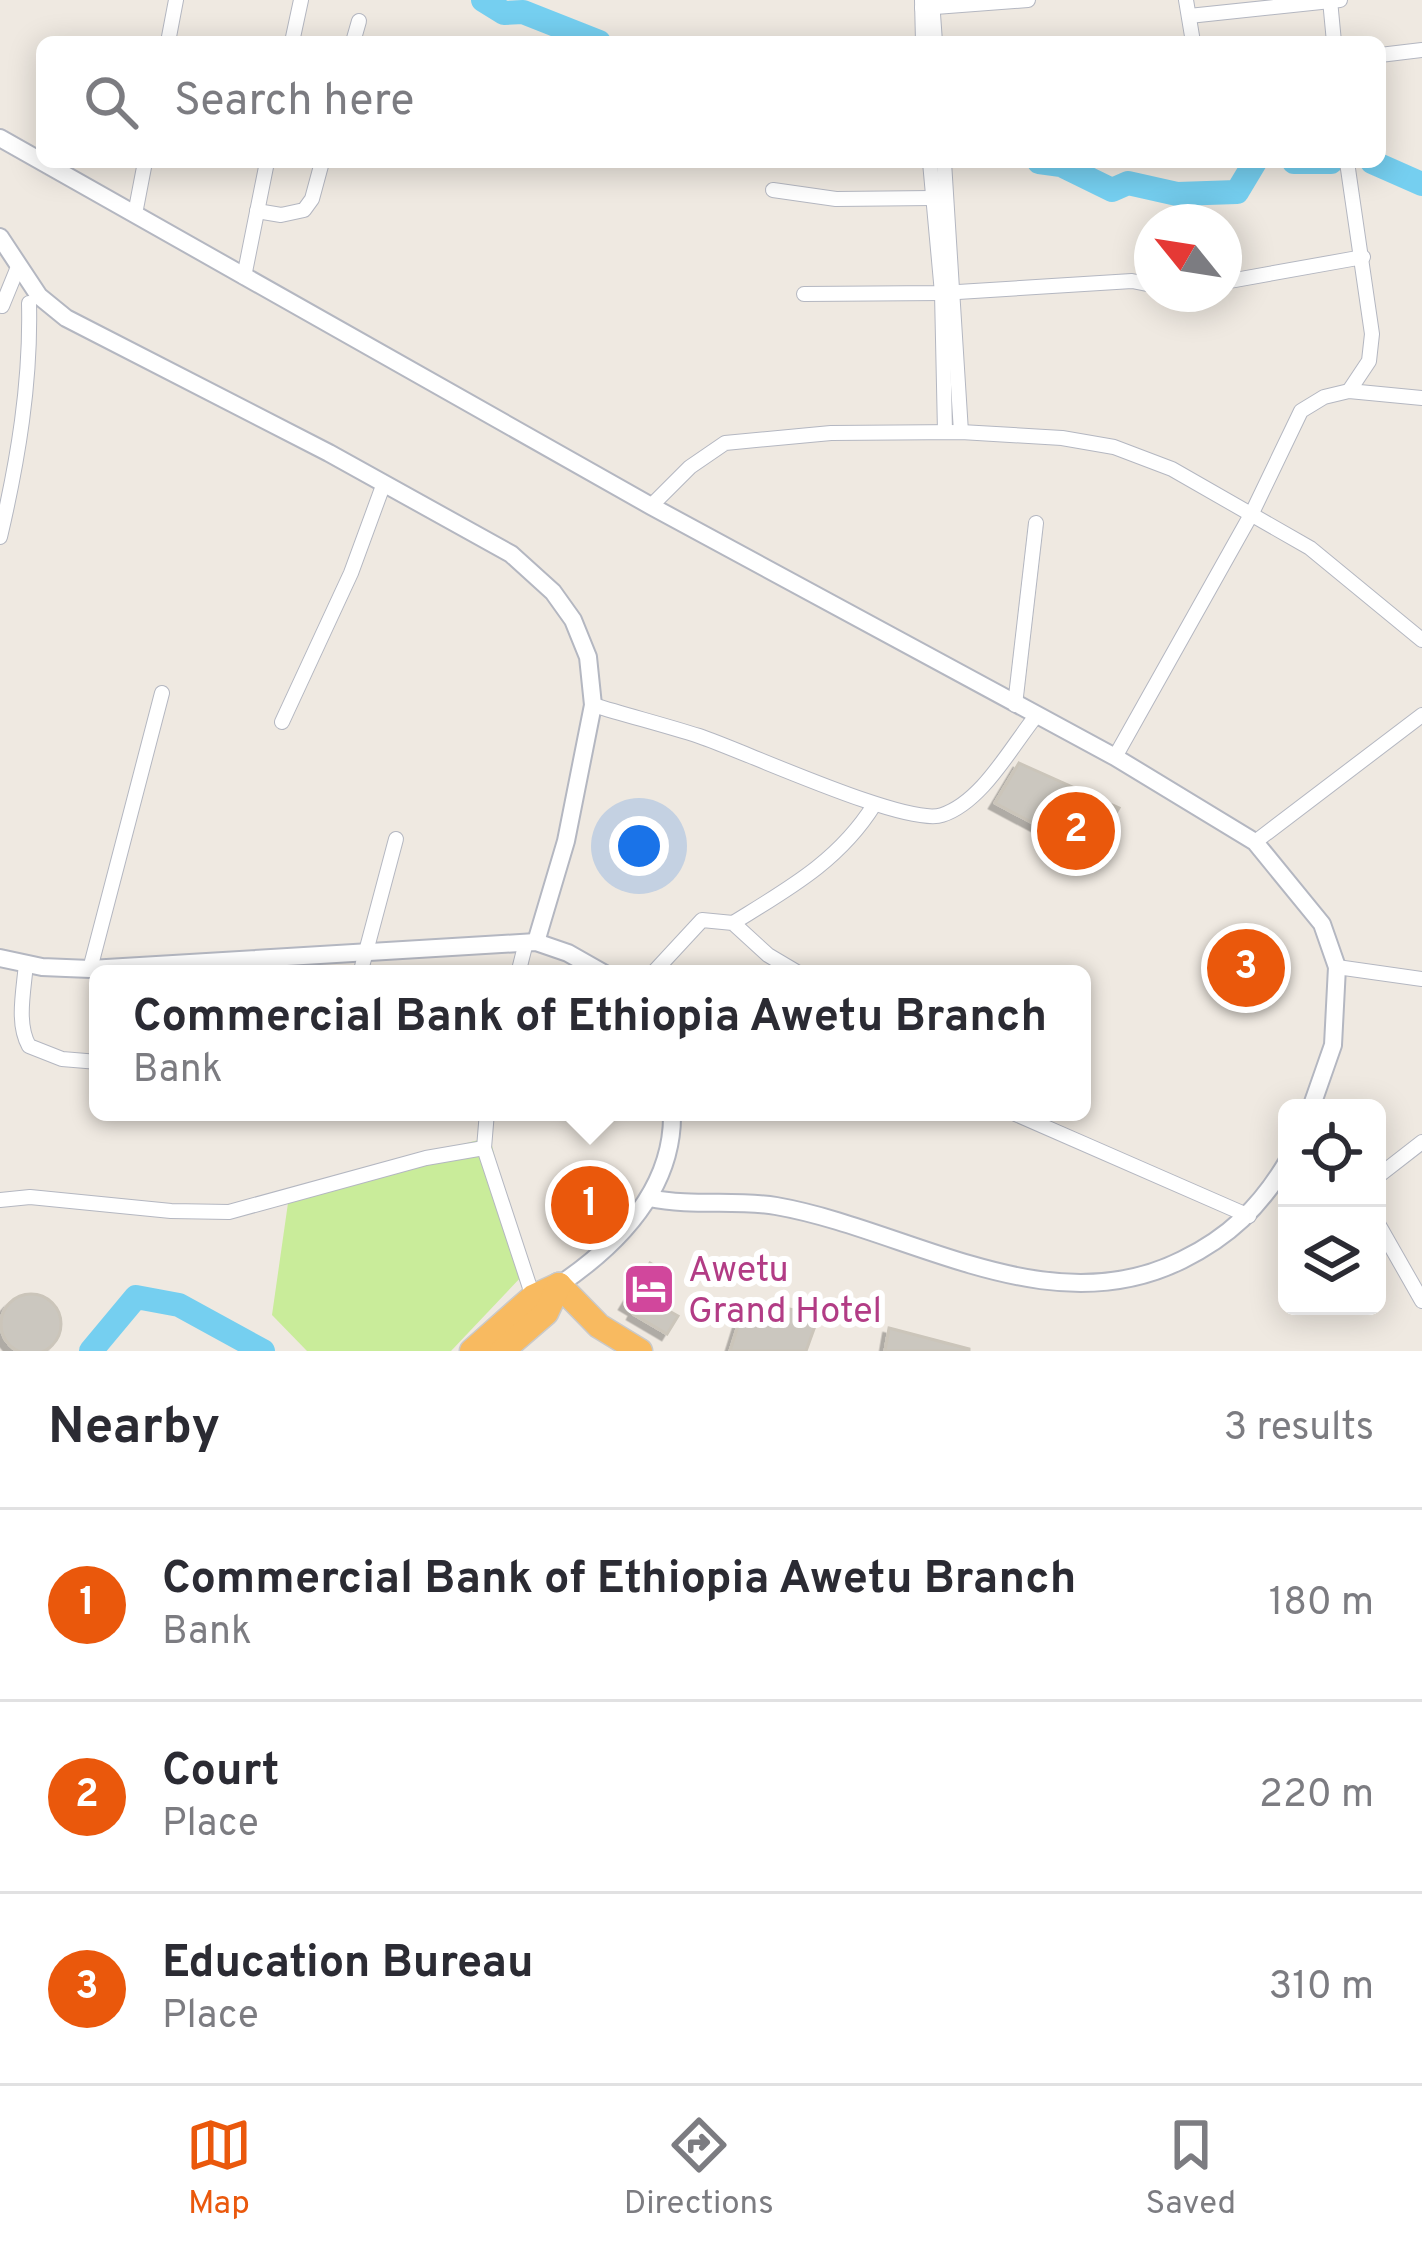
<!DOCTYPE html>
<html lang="en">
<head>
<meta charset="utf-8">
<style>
  :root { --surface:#fff; --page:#f2f2f3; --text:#2b2b33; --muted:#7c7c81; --line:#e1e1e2; --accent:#ea580c }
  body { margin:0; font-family:Overpass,sans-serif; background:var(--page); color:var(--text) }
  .controls { position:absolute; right:36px; bottom:36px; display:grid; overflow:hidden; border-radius:18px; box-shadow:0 6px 30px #0003 }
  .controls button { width:108px; height:108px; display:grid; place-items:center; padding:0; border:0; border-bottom:3px solid var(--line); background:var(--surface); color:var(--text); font:60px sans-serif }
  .compass { position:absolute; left:1134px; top:204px; width:108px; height:108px; border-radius:50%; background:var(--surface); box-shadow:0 6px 30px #0003; rotate:300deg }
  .you { position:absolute; left:639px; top:846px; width:42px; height:42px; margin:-30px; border:9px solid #fff; border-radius:50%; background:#1a73e8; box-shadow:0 0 0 18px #1a73e833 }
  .badge { display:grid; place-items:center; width:78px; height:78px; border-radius:50%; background:var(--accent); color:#fff; font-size:39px; font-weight:700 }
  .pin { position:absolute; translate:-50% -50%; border:6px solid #fff; box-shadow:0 3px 12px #0006 }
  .popup { position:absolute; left:89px; top:965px; width:1002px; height:156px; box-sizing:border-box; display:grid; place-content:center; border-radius:18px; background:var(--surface); filter:drop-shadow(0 3px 9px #0005); font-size:39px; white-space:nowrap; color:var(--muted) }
  .popup b { font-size:45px; color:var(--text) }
  .popup::after { content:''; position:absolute; left:50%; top:100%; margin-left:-24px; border:24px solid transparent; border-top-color:var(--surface) }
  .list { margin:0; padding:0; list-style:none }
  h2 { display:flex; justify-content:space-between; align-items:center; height:156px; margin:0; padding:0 48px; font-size:51px }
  h2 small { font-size:39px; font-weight:400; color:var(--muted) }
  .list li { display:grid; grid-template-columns:78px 1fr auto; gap:36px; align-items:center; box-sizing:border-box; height:192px; padding:0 48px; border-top:3px solid var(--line) }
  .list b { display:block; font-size:45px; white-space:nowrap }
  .list p { margin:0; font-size:39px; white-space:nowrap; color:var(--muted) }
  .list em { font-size:39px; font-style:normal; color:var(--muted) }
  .icon { flex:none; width:66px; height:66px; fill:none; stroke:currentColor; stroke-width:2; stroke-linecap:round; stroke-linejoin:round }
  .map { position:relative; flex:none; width:1422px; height:1351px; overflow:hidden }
  .search { position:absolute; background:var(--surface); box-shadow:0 6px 30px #0003; left:36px; right:36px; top:36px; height:132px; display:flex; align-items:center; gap:30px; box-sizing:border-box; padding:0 42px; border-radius:18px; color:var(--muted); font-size:45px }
  .sheet { height:732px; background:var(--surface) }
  nav { display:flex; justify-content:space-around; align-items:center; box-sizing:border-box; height:168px; border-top:3px solid var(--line); background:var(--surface); font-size:33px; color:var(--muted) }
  nav a { display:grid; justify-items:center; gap:6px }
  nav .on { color:var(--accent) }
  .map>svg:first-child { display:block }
  .pitch { fill:#c9ec9a }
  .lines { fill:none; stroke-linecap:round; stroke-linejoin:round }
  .river { stroke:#75cff0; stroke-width:24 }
  .building { fill:#cbc7bf; stroke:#cbc5ba; stroke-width:3; filter:url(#shadow) }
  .minor-casing { stroke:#b4b7c1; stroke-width:16 }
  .tertiary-casing { stroke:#b4b7c1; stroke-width:20 }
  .trunk-casing { stroke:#c9c9c9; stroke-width:27 }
  .minor { stroke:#fff; stroke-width:14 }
  .tertiary { stroke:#fff; stroke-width:16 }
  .trunk { stroke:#f8ba60; stroke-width:24 }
  .labels { text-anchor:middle; stroke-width:12; stroke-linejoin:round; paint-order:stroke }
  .hotel-label { font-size:36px; fill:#b23c85; stroke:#fff; text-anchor:start }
</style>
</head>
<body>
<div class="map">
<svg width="1422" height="1351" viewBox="0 0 1422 1351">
  <defs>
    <filter id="shadow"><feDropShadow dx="-5.5" dy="5.5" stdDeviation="0" flood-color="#0004"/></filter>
  </defs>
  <rect width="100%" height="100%" fill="#efe9e1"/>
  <!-- pitch -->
  <path class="pitch" d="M490 1137 523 1275 451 1351H307L272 1315 290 1189Z"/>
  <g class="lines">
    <!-- river -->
    <g class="river">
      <path d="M483 0 504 13 523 12 599 42"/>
      <path d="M1039 162 1061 165 1112 190 1128 183 1177 194 1237 192 1255 162"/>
      <path d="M1294 162H1331"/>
      <path d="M1372 162 1422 184"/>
      <path d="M91 1351 136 1297 179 1305 263 1351"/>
    </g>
  </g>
  <!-- building -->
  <g class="building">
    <path d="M1019 763 1119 808 1091 854 995 803Z"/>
    <path d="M1255 935 1270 987 1236 1002 1222 948Z"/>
    <path d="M650 1263 671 1275 655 1303 678 1316 667 1334 633 1314 635 1310 625 1304Z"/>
    <circle cx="31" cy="1324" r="30"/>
    <path d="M746 1300 819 1315 806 1351H730Z"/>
    <path d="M889 1328 969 1349V1351H885Z"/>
  </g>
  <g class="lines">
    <!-- minor casing -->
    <g class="minor-casing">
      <g id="minor">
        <path d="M922 0 923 42"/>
        <path d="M932 0 935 42"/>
        <path d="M1186 0 1193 42"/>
        <path d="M1330 0 1334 42"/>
        <path d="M922 8 1028 0"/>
        <path d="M1189 16 1340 0"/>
        <path d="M168 42 176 0"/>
        <path d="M292 42 301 0"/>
        <path d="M353 42 359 21"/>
        <path d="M1380 55 1422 50"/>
        <path d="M930 162 942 293 945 432"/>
        <path d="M944 162 961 432"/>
        <path d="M1347 162 1372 334 1369 361 1349 391"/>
        <path d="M773 190 836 199 933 198"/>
        <path d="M257 211 281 215 304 210 312 199 322 162"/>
        <path d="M135 214 145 162"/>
        <path d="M244 277 267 162"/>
        <path d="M1224 282 1363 257"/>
        <path d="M804 294 942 293 1132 281 1152 285"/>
        <path d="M2 306 18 267"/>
        <path d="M651 506 690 467 725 443 831 433 961 432 1062 438 1114 447 1172 469 1310 548 1422 640"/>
        <path d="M0 537C18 460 31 382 29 303"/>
        <path d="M593 705C629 716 664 725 699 736 744 751 907 827 942 815 982 802 1011 747 1036 716"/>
        <path d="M1015 705 1036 523"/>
        <path d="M282 722 351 573 384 483"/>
        <path d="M1115 757 1252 513 1301 411 1324 397 1349 391 1422 398"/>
        <path d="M1255 842 1422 715"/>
        <path d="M733 923C788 889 839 861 874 805"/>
        <path d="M26 963C24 990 16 1023 29 1046L62 1059 98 1062"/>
        <path d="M1337 967 1422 979"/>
        <path d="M90 969 162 693"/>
        <path d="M360 974 396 839"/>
        <path d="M518 974 526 942"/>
        <path d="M652 974 702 920 733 923 768 955 800 974"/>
        <path d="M487 1112 484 1148 533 1297"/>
        <path d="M1011 1112 1249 1216"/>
        <path d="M1377 1177 1422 1142"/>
        <path d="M0 1200 30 1197 171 1211 229 1212 426 1158 484 1148"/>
        <path d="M1377 1222 1422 1301"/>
      </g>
    </g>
    <!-- tertiary casing -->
    <g class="tertiary-casing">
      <g id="tertiary">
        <path d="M0 138 651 506 1115 757 1255 842 1322 924 1337 967 1333 1045 1311 1108"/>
        <path d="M0 237 39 296 66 318 329 453 511 554 553 592 573 620 588 657 593 705 566 841 536 942"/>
        <path d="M0 958 42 967 90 969 536 942 568 953 605 974"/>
        <path d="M649 1198C694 1207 736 1199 776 1206 908 1229 1048 1327 1182 1260 1229 1237 1260 1207 1287 1162"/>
        <path d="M559 1285C618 1245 674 1189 672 1112"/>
      </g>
    </g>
    <!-- trunk casing -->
    <g class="trunk-casing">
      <g id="trunk">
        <path d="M559 1285 599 1326 640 1351"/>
        <path d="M472 1351 533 1297 559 1285"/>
        <path d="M502 1351 546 1313 559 1285"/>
      </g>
    </g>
    <!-- minor -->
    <use href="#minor" class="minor"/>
    <!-- tertiary -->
    <use href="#tertiary" class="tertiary"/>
    <!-- trunk -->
    <use href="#trunk" class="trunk"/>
  </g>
  <!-- icons -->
  <defs>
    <g id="hotel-square" transform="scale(2.7)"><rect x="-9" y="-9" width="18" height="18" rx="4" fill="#d1479c" stroke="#fff"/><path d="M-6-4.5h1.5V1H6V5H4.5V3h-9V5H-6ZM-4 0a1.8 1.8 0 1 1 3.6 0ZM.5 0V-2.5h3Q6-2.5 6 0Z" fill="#fff"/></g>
  </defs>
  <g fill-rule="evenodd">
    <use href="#hotel-square" x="649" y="1289"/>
  </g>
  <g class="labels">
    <!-- hotel labels -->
    <g class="hotel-label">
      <text x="688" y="1281">Awetu<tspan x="688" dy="41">Grand Hotel</tspan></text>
    </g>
  </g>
</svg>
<div class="controls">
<button><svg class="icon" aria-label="locate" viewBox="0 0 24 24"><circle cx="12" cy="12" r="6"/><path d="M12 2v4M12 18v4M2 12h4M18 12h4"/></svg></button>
<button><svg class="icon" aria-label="layers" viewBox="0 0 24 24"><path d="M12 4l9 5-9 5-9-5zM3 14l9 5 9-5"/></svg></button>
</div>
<svg class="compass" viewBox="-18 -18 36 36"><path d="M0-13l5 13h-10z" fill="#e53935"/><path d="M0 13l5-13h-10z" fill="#7c7c81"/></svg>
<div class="you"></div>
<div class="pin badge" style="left:590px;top:1205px">1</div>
<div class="popup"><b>Commercial Bank of Ethiopia Awetu Branch</b>Bank</div>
<div class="pin badge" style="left:1076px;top:831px">2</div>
<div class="pin badge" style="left:1246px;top:968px">3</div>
<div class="search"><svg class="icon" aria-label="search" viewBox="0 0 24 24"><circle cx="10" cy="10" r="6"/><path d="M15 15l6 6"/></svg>Search here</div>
</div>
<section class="sheet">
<h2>Nearby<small>3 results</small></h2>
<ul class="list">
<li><span class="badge">1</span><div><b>Commercial Bank of Ethiopia Awetu Branch</b><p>Bank</p></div><em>180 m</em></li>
<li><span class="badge">2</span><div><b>Court</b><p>Place</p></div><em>220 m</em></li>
<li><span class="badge">3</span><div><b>Education Bureau</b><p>Place</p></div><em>310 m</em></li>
</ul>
</section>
<nav>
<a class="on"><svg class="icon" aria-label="map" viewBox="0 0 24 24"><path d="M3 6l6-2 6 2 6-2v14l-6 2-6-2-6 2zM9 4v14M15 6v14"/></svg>Map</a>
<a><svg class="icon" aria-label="directions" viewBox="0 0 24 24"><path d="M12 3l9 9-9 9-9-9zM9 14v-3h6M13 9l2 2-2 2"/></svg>Directions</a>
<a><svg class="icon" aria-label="saved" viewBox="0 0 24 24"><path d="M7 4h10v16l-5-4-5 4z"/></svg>Saved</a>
</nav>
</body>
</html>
